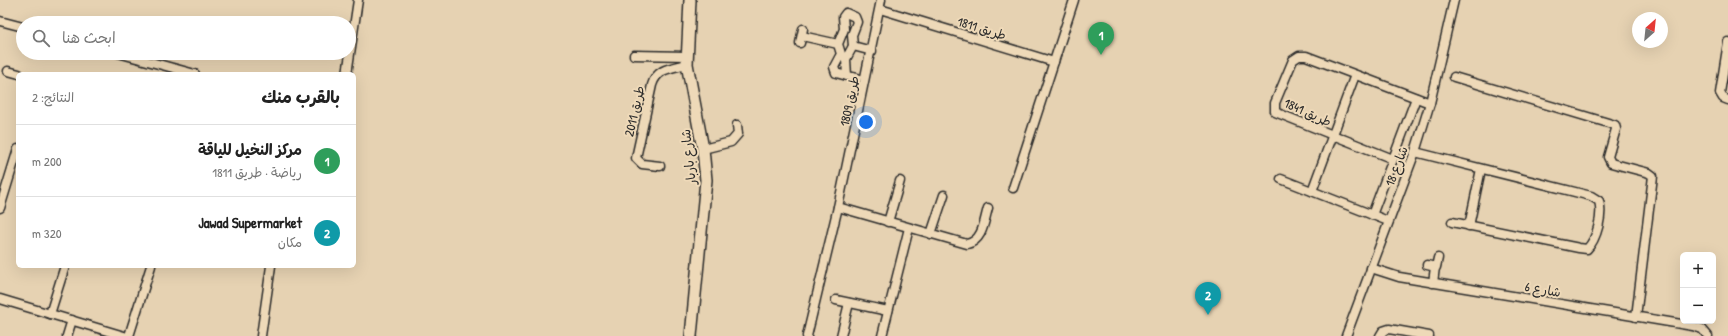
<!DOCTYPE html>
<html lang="ar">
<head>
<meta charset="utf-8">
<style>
  :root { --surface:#fff; --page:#f2f2f2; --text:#222; --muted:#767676; --line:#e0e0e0; --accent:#b45309 }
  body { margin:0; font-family:"Patrick Hand","Playpen Sans Arabic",sans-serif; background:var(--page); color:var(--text); direction:rtl }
  .controls { position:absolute; right:12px; bottom:12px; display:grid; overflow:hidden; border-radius:6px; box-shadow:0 4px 16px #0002 }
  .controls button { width:36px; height:36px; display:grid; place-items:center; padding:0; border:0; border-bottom:1px solid var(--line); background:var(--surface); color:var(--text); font:20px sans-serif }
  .compass { position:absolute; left:1632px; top:12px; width:36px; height:36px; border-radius:50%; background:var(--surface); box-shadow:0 4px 16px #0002; rotate:27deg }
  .you { position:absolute; left:866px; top:122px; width:14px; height:14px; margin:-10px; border:3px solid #fff; border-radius:50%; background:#1a73e8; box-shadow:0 0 0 6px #1a73e833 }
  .badge { display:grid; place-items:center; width:26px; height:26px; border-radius:50%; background:var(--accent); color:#fff; font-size:13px; font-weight:700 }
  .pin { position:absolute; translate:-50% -33px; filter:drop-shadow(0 1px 2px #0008) }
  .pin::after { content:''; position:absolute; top:21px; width:14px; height:12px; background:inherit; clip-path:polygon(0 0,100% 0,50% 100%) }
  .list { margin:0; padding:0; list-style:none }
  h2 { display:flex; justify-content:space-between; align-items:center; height:52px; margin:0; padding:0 16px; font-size:17px }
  h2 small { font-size:13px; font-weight:400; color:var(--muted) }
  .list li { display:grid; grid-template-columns:26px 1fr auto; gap:12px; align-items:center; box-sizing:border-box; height:72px; padding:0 16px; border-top:1px solid var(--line) }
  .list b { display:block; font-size:15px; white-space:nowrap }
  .list p { margin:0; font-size:13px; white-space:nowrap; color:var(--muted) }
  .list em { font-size:13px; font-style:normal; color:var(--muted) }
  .icon { flex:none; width:22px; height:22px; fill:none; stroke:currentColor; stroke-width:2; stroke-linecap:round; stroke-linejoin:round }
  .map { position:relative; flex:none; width:1728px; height:336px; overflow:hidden; direction:ltr }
  .search { position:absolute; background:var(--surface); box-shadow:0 4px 16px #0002; left:16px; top:16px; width:340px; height:44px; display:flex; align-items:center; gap:10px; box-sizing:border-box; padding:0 14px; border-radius:22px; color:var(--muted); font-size:15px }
  .panel { position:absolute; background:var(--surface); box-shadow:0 4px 16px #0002; left:16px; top:72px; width:340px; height:196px; border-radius:6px; direction:rtl }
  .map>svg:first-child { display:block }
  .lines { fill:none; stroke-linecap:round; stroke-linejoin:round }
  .street-casing { stroke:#2b2b2b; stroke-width:11 }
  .secondary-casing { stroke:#2b2b2b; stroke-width:14 }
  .street { stroke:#eed9b8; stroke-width:8 }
  .secondary { stroke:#eed9b8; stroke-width:11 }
  .labels { text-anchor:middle; stroke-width:4; stroke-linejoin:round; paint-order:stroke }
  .street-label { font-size:13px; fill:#2b2b2b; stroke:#eed9b8 }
</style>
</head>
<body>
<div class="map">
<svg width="1728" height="336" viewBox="0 0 1728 336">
  <rect width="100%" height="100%" fill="#e6d2b2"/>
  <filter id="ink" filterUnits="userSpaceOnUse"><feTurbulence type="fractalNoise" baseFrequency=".025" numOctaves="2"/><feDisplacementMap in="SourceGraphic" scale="8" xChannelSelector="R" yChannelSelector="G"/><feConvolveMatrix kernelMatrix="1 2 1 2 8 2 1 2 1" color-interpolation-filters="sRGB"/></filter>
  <g filter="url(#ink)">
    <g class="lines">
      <!-- street casing -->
      <g class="street-casing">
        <g id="street">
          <path d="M880 9 1054 62"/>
          <path d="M846 13 855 17 857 22 852 35 853 46 846 59 847 76 836 73 834 67 841 54 838 44 844 29 843 17Z"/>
          <path d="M0 21 23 27"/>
          <path d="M802 36 838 44"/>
          <path d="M1728 42 1720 93 1723 98 1728 100"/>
          <path d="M800 43 803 29"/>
          <path d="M853 46 872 51"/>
          <path d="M118 53 195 74"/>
          <path d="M634 55 687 56"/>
          <path d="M8 71 19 74"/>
          <path d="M347 74 358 0"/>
          <path d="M847 76 857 78"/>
          <path d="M1454 77 1615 125 1616 129 1608 157 1611 163 1649 173 1653 176 1636 317"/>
          <path d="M703 149 731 142 738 134 737 125"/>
          <path d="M1415 152 1591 196 1599 201C1603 215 1597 239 1587 249L1579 248 1452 222"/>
          <path d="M1393 159 1275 112V103L1293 60 1299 56H1306L1430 103"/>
          <path d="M660 166 642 164 636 158 652 85C657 68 672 68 687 64"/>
          <path d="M1281 179 1388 221"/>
          <path d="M1013 188 1074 0"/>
          <path d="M1312 191 1355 75"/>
          <path d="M838 207 967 244C983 241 984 221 988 208"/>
          <path d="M0 208 18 149"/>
          <path d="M1372 215 1416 98"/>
          <path d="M888 222 900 181"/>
          <path d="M1469 226 1481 169"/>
          <path d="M931 234 944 195"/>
          <path d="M1427 265 1436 267 1438 258"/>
          <path d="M1371 268 1399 277 1693 326 1702 329 1708 336"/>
          <path d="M1433 283 1435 267"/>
          <path d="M0 299 124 336"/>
          <path d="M836 300 888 311"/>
          <path d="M50 314 65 266"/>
          <path d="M67 336 72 320"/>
          <path d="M129 336 151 266"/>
          <path d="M261 336 271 266"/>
          <path d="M807 336 838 207 881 0"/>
          <path d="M841 336 849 303"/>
          <path d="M882 336 909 228"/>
          <path d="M1346 336 1415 152 1430 103 1454 0"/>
          <path d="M1380 336 1383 331 1389 329 1429 336"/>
        </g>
      </g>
      <!-- secondary casing -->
      <g class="secondary-casing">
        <path id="secondary" d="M690 0 687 64 703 149 706 180 691 336"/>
      </g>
      <!-- street -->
      <use href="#street" class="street"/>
      <!-- secondary -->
      <use href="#secondary" class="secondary"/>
    </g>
  </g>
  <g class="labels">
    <!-- street labels -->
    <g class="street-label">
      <text transform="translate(982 28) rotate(17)" y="5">طريق 1811</text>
      <text transform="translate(849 101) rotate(-78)" y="5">طريق 1809</text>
      <text transform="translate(634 111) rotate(-77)" y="5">طريق 2011</text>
      <text transform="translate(1308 112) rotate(24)" y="5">طريق 1841</text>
      <text transform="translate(688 157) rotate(-96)" y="5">شارع باربار</text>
      <text transform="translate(1396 166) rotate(-69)" y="5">شارع 18</text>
      <text transform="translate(1543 289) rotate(10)" y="5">شارع 6</text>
    </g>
  </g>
</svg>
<div class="controls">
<button>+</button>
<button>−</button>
</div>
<svg class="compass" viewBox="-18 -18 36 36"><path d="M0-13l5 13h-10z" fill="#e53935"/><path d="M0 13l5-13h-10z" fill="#767676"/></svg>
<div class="you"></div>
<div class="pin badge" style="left:1101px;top:55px;background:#2e9e5b">1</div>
<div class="pin badge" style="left:1208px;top:315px;background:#0f9aa8">2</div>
<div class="search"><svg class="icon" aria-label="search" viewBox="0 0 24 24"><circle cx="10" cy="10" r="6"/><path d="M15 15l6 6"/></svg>ابحث هنا</div>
<section class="panel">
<h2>بالقرب منك<small>النتائج: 2</small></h2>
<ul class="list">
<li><span class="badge" style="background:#2e9e5b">1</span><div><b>مركز النخيل للياقة</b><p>رياضة · طريق 1811</p></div><em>200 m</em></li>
<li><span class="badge" style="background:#0f9aa8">2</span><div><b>Jawad Supermarket</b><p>مكان</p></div><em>320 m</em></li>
</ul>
</section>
</div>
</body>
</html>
